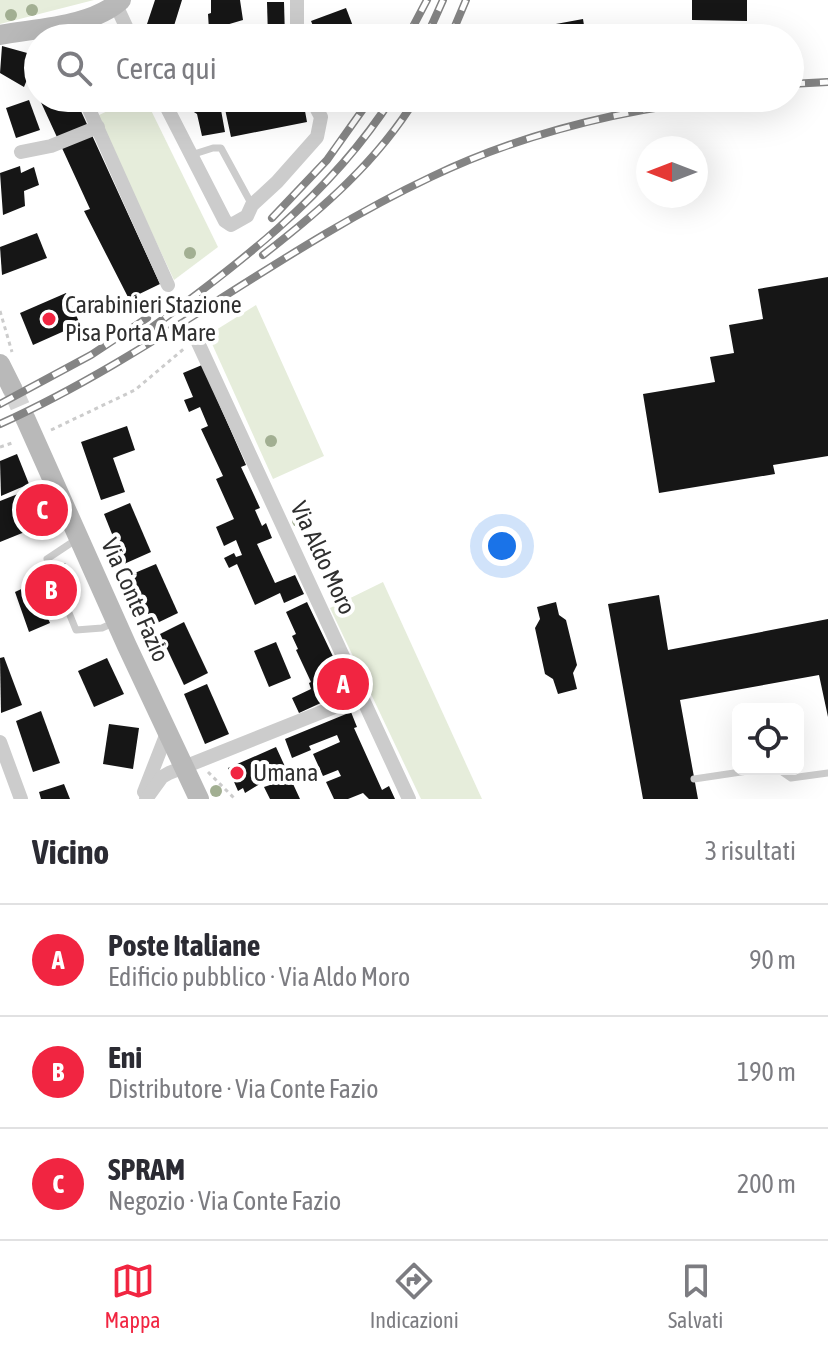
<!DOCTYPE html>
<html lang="it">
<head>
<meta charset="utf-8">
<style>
  :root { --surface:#fff; --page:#f7f7f7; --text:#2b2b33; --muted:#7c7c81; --line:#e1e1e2; --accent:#f12541 }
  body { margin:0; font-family:"Asap Condensed",sans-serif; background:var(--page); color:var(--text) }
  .controls { position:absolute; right:24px; bottom:24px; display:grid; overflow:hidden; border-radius:12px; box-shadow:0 8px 32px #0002 }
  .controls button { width:72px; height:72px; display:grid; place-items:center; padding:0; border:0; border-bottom:2px solid var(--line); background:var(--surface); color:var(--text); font:40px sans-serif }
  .compass { position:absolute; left:636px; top:136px; width:72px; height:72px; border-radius:50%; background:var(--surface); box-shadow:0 8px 32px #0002; rotate:270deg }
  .you { position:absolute; left:502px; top:546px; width:28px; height:28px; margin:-20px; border:6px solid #fff; border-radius:50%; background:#1a73e8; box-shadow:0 0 0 12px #1a73e833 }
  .badge { display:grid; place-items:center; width:52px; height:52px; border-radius:50%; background:var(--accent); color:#fff; font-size:26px; font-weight:700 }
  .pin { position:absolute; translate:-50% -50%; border:4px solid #fff; box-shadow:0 2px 8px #0006 }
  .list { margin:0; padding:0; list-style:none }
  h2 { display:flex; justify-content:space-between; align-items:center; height:104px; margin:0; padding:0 32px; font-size:34px }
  h2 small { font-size:26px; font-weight:400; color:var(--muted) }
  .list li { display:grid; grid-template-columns:52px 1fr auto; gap:24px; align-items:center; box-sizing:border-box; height:112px; padding:0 32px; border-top:2px solid var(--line) }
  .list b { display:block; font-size:30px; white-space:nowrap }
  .list p { margin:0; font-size:26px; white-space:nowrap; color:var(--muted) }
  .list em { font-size:26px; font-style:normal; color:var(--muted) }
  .icon { flex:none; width:44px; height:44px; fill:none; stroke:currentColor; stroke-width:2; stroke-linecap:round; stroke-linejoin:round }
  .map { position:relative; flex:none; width:828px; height:799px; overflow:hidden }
  .search { position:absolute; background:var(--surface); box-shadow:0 8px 32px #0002; left:24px; right:24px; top:24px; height:88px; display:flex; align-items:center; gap:20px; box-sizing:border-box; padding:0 28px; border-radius:44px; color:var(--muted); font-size:30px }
  .sheet { height:440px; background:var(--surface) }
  nav { display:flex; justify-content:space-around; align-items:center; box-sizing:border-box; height:112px; border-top:2px solid var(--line); background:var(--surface); font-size:22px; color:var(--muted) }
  nav a { display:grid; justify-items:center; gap:4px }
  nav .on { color:var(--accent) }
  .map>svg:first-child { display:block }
  .green { fill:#e6eddb }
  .building { fill:#161616 }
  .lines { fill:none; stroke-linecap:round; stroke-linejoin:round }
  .secondary-tunnel { stroke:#d5d5d5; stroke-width:20; stroke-dasharray:20 10; stroke-linecap:butt }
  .path { stroke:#ccc; stroke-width:3; stroke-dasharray:4 4; stroke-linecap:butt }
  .lane { stroke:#ccc; stroke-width:7 }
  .street { stroke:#ccc; stroke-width:14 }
  .secondary { stroke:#b9b9b9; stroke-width:20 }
  .rail-casing { stroke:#848484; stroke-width:8 }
  .rail { stroke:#fff; stroke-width:5; stroke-dasharray:15; stroke-linecap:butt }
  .tree { fill:#a2af92 }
  .poi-dot { fill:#f12541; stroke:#fff; stroke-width:3 }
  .labels { text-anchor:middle; stroke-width:8; stroke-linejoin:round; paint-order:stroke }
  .poi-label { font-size:24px; fill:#2f2f2f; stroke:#fff; text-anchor:start }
  .street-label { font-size:24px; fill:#2f2f2f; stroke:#fff }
</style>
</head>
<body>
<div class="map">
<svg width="828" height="799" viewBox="0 0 828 799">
  <rect width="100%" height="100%" fill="#fff"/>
  <!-- green -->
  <g class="green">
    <path d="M0 0H94L0 24Z"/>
    <path d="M135 98H145L218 247 174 280 97 116Z"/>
    <path d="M256 305 324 456 273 479 208 335Z"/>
    <path d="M383 582 482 799H421L330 608Z"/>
  </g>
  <!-- building -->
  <g class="building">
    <path d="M155 0H182L173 29 190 38H147L143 36Z"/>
    <path d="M211 0H240L243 20 209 30 208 14 211 13Z"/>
    <path d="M692 0H747V21L692 20Z"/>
    <path d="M267 2H284L285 38H268Z"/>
    <path d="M346 8 356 34 346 38H318L311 21Z"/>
    <path d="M583 19 586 38H523L522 34 546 30 545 26Z"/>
    <path d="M2 46 38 56V94L33 80 37 76 30 72 24 87 0 73Z"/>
    <path d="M39 98H75L160 284 129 299 84 211 90 209Z"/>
    <path d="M182 98H219L223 101 218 108 221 110 225 132 202 136 197 114 186 107 190 101Z"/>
    <path d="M282 98H293L295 101 303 100 307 122 231 137 225 109Z"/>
    <path d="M29 100 40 130 16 138 6 108Z"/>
    <path d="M20 166 21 173 34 167 39 185 24 191 25 206 3 215 0 173Z"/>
    <path d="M37 233 47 258 2 275 0 247Z"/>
    <path d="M828 277V456L773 465 775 474 659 493 643 394 715 382 710 357 734 353 729 325 763 319 758 289Z"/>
    <path d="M66 293 80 324 33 345 20 313Z"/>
    <path d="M202 365 246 465 241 467 260 508 255 510 262 526 266 523 272 538 257 544 275 583 295 575 304 594 284 603 280 593 255 605 237 564 229 568 224 558 234 553 236 557 242 555 236 540 224 546 216 527 234 519 216 479 223 476 201 429 208 426 200 407 189 412 184 400 193 397 183 373Z"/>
    <path d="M127 426 135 450 113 458 125 492 101 500 81 442Z"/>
    <path d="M17 454 29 484 1 496 0 461Z"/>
    <path d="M33 488 47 523 0 542V501Z"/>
    <path d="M130 503 151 552 124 564 104 514Z"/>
    <path d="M65 563 80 597 45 612 50 623 29 632 15 592 32 584 30 579Z"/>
    <path d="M156 564 178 613 153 625 130 575Z"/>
    <path d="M659 595 668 650 828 619V717L819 675 680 700 698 799H643L608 604Z"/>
    <path d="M307 602 349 690 299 713 292 698 311 689 309 683 311 682 296 650 298 649 292 636 296 634 286 612Z"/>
    <path d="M556 602 559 615 566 620 577 665 573 673 577 689 558 694 553 679 545 674 535 628 540 619 537 607Z"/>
    <path d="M184 622 208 673 184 685 160 634Z"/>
    <path d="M276 642 291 678 269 687 254 651Z"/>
    <path d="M4 657 22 705 1 713 0 658Z"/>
    <path d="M107 658 124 694 94 707 78 671Z"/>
    <path d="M207 684 229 734 205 744 184 694Z"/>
    <path d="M41 711 60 763 33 772 16 721Z"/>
    <path d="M351 712 357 727 354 728 382 790 389 786 395 799H369L363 793 348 799H334L326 782 341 776 338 770 323 776 313 754 340 742 337 735 309 746 311 750 292 758 285 739Z"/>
    <path d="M109 724 139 728 133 769 103 764Z"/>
    <path d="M276 747 300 799H270L264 787 270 785 268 779 245 793 243 788 238 791 228 768Z"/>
    <path d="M64 784 70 799H41L39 792Z"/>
  </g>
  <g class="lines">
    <!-- secondary-tunnel -->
    <path class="secondary-tunnel" d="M12 388 26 420"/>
    <!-- path -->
    <g class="path">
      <path d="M0 311 12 352"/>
      <path d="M51 430 135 390 186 347"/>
      <path d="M0 447 15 442"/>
      <path d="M208 772 235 799"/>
    </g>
    <!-- lane -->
    <g class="lane">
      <path d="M191 155 213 148H221L252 205"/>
      <path d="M77 539 47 559 76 630 102 628 113 623"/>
      <path d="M778 769 791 778 828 773"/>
      <path d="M694 779 761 769"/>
    </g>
    <!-- street -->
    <g class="street">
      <path d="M297 0V38"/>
      <path d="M116 5 129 33 137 38"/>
      <path d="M84 98 168 285"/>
      <path d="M162 98 225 221 231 225 247 216 252 205 277 182 317 137 321 117 311 98"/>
      <path d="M21 152 51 146 98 127"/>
      <path d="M195 336 409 799"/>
      <path d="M0 742 21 799"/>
      <path d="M144 792 167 733"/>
      <path d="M146 799 162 777 169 773 362 696"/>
    </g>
    <!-- secondary -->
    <g class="secondary">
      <path d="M0 35C38 28 91 27 121 0"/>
      <path d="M0 364 12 388"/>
      <path d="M26 420 127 646 199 799"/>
    </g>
    <!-- rail casing -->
    <g class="rail-casing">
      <g id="rail">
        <path d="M407 38 427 0"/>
        <path d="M426 38 443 0"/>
        <path d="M450 38 466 0"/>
        <path d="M790 84 828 82"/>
        <path d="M272 218 327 160 371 98"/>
        <path d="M263 255C321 210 378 161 416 98"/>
        <path d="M140 336C233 269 330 196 392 98"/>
        <path d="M0 404 91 355 147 318"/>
        <path d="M0 424C151 356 281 248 431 177 523 133 628 108 729 98"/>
      </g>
    </g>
    <!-- rail -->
    <use href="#rail" class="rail"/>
  </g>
  <!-- trees -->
  <g class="tree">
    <circle cx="32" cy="10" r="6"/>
    <circle cx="11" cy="15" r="6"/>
    <circle cx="190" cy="253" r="6"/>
    <circle cx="271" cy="441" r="6"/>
    <circle cx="298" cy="521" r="6"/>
    <circle cx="216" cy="791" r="6"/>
  </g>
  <!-- markers -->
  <g class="poi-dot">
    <circle cx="49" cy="319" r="8"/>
    <circle cx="237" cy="773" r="8"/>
  </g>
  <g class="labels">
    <!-- poi labels -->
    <g class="poi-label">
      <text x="65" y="313">Carabinieri Stazione<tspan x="65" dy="28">Pisa Porta A Mare</tspan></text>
      <text x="253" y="781">Umana</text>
    </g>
    <!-- street labels -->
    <g class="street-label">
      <text transform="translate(323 558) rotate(65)" y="8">Via Aldo Moro</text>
      <text transform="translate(135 600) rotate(66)" y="8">Via Conte Fazio</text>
    </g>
  </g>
</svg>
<div class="controls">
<button><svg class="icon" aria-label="locate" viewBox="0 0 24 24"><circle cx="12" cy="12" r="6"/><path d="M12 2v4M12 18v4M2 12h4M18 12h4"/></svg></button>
</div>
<svg class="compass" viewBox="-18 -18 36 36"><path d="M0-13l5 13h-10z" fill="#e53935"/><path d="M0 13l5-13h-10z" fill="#7c7c81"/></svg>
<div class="you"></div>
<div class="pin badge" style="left:343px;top:684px">A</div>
<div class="pin badge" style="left:51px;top:590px">B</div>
<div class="pin badge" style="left:42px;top:510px">C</div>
<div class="search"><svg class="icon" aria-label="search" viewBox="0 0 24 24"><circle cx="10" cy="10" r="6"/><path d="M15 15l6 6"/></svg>Cerca qui</div>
</div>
<section class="sheet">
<h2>Vicino<small>3 risultati</small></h2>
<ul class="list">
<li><span class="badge">A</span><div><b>Poste Italiane</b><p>Edificio pubblico · Via Aldo Moro</p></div><em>90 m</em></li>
<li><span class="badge">B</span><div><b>Eni</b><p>Distributore · Via Conte Fazio</p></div><em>190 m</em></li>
<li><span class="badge">C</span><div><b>SPRAM</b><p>Negozio · Via Conte Fazio</p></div><em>200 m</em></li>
</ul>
</section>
<nav>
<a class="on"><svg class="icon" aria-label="map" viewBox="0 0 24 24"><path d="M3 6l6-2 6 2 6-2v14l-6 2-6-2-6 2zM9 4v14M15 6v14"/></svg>Mappa</a>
<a><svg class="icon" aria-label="directions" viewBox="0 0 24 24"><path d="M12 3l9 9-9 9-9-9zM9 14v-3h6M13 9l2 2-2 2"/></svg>Indicazioni</a>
<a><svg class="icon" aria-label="saved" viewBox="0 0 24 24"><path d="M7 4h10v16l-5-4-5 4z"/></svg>Salvati</a>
</nav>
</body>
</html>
